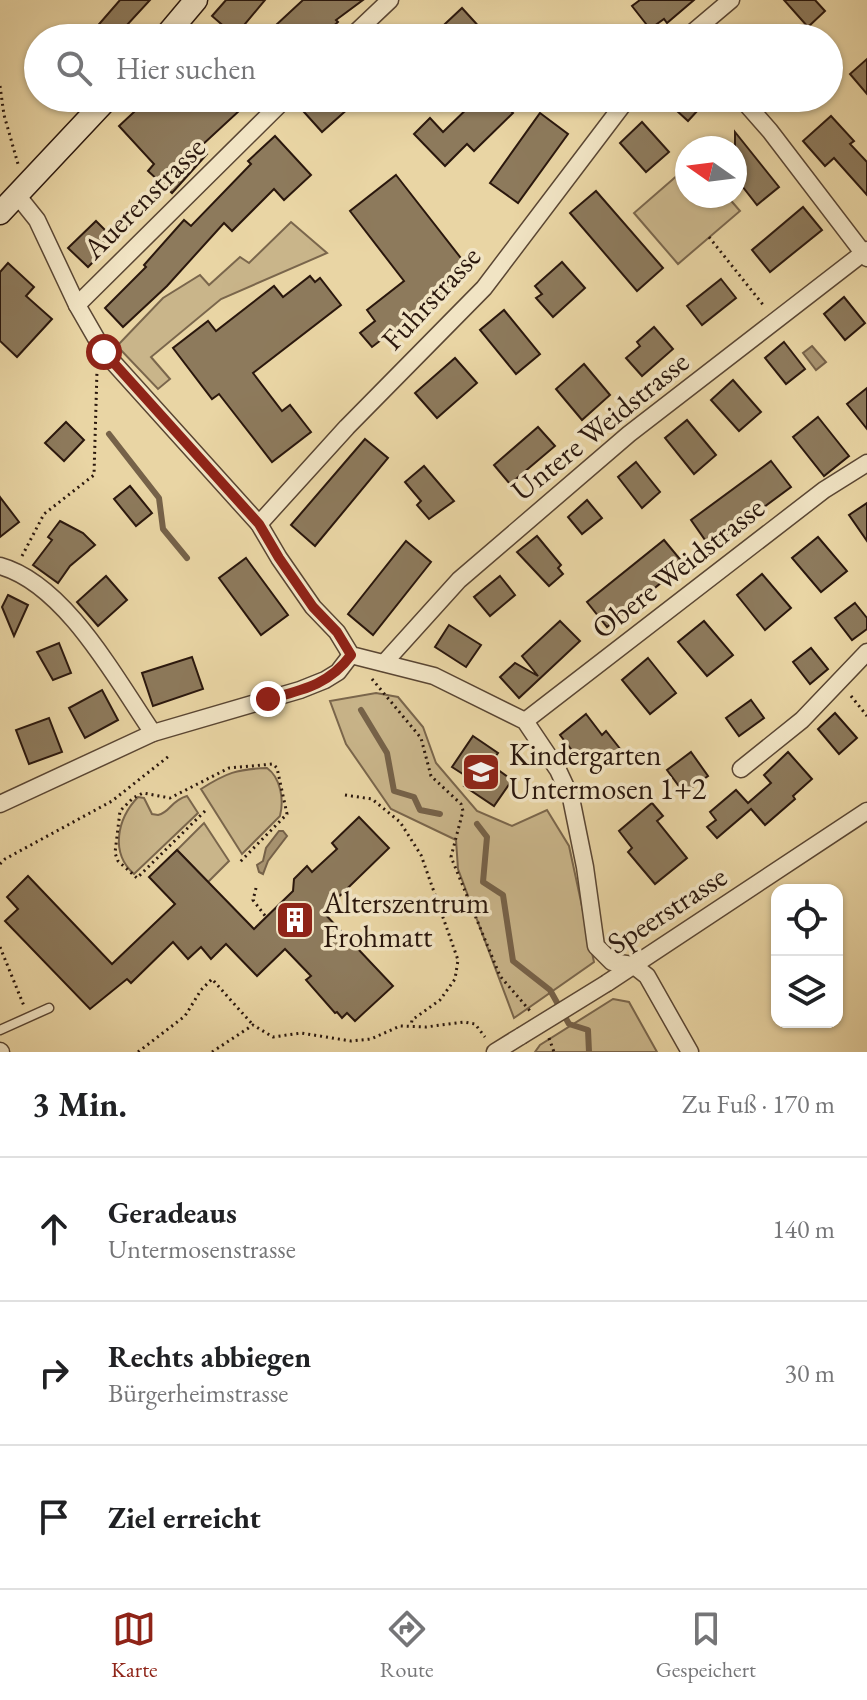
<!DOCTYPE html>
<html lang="de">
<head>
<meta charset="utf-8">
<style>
  :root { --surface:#fff; --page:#f6f6f6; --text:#202124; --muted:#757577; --line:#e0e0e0; --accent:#8f2418 }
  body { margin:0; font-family:"EB Garamond",serif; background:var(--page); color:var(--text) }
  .controls { position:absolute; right:24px; bottom:24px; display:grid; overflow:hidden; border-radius:16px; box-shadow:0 2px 6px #0004 }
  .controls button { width:72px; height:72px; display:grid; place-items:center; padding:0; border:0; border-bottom:2px solid var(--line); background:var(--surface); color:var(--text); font:40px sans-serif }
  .compass { position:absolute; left:675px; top:136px; width:72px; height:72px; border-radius:50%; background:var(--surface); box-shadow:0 2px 6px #0004; rotate:284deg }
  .stop { position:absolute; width:24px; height:24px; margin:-18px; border:6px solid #8f2418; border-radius:50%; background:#fff }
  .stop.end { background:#8f2418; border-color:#fff; box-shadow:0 2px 8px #0008 }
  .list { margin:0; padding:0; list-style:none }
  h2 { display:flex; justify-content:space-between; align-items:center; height:104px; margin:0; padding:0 32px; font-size:34px }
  h2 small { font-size:26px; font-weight:400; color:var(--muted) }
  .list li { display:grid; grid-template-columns:52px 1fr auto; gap:24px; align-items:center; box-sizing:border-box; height:144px; padding:0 32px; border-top:2px solid var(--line) }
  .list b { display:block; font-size:30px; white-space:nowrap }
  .list p { margin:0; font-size:26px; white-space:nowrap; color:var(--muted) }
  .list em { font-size:26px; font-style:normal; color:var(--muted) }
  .icon { flex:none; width:44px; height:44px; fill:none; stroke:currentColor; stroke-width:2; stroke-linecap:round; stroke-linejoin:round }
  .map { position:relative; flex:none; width:867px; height:1052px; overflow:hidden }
  .search { position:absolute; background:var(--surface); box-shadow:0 2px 6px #0004; left:24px; right:24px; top:24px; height:88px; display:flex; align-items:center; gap:20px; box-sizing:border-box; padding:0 28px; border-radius:44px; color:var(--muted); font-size:30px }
  .sheet { height:536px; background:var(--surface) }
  nav { display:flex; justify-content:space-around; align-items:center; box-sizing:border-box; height:112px; border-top:2px solid var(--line); background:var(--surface); font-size:22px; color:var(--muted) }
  nav a { display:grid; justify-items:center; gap:4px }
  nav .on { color:var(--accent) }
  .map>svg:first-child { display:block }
  .green { fill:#c9b58a; stroke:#7a664c; stroke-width:2 }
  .water { fill:#a89471; stroke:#766249; stroke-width:2 }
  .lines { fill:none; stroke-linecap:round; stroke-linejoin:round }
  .stream { stroke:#766249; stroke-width:6 }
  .building { fill:#8d7a5c; stroke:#2a170d; stroke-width:2 }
  .lane-casing { stroke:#5a4633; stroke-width:11 }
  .street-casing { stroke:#5a4633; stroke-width:19 }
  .secondary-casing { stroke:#2a170d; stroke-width:25 }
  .path { stroke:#2a170d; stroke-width:3; stroke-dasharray:2 4; stroke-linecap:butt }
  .lane { stroke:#f1e4c4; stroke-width:8 }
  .street { stroke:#f1e4c4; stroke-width:16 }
  .secondary { stroke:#f1e4c4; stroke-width:22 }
  .street-bridge-casing { stroke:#5a4633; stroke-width:19; stroke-linecap:butt }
  .street-bridge { stroke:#f1e4c4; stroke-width:16 }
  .route { stroke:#8f2418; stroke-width:10 }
  .labels { text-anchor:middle; stroke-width:7; stroke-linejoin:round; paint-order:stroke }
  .street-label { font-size:30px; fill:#2a170d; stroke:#f1e4c4 }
  .poi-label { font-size:30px; fill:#2a170d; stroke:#f1e4c4; text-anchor:start }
</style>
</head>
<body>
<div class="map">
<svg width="867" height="1052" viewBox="0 0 867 1052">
  <rect width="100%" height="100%" fill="#e9d5a4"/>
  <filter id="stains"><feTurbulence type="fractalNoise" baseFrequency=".0025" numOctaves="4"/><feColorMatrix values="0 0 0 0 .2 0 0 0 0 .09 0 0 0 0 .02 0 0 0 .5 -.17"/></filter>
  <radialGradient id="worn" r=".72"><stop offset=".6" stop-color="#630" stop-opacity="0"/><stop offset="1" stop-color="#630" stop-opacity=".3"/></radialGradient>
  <!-- green -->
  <g class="green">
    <path d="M687 167V196H727L740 211 678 264 634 213Z"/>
    <path d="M291 222 327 253 221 299 151 357 170 379 158 389 117 346 163 298 200 275 209 285 240 257 249 263Z"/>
    <path d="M376 693 398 697 423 727 436 763 477 811 512 826 547 810 569 846 594 962 514 1018 458 869 456 840 391 809 346 744 330 701Z"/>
    <path d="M267 768C281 778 284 800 280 816L242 854 201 789C226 773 237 769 267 768Z"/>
    <path d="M187 796 198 813 134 874C110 853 117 819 138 797L144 798 152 814 158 815C171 812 170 801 187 796Z"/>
    <path d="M204 823 229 861 208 882 177 850Z"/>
    <path d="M613 999 629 1002 657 1052H535L540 1045Z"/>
  </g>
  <!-- water -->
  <g class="water">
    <path d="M812 346 826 362 816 370 803 353Z"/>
    <path d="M279 831H283L287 836 268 861 263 874 259 872 257 865 263 861 266 848Z"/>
  </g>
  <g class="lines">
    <!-- stream -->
    <g class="stream">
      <path d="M109 434 159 498 163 529 187 558"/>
      <path d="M361 710 387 753 394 791 414 797 420 810 440 814"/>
      <path d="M477 824 487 837 483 882 503 895 513 961 550 990 569 1024 588 1030 589 1052"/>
    </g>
  </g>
  <!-- building -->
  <g class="building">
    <path d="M120 0H150L115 38H87Z"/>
    <path d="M226 0H265L235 36 212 16Z"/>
    <path d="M303 0H363L336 20 338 22 320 38H262Z"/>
    <path d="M640 0H694L667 23 664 19 650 29 632 6Z"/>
    <path d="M784 0H815L825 11 808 27Z"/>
    <path d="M462 8 482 30 473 38H430Z"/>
    <path d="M867 59V94L850 74Z"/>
    <path d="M149 98H227L239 111 200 147 207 154 172 193 148 171 154 164 119 126Z"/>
    <path d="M319 98H360L322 132 304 112Z"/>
    <path d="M478 98H498L513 113 474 151 467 144 445 166 414 134 430 118 443 132Z"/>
    <path d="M663 98H709L688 121Z"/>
    <path d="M540 113 568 134 518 203 490 183Z"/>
    <path d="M831 116 854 141 850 144 867 162V195L834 158 825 166 803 141Z"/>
    <path d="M642 122 669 152 646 172 620 143Z"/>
    <path d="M735 132 779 187 757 205 735 177Z"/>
    <path d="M275 136 311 175 284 200 274 189 232 231 224 223 167 286 123 327 105 308 146 267 144 265 184 220 191 226 251 164 248 161Z"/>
    <path d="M396 175 471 271 372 347 360 333 375 321 367 310 404 281 350 211Z"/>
    <path d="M596 191 663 268 637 291 570 213Z"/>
    <path d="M803 207 822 230 770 272 752 250Z"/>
    <path d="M96 221 115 240 88 267 68 248Z"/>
    <path d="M562 262 585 288 553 317 536 298 542 294 535 286Z"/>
    <path d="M8 263 34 287 26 296 52 319 17 357 0 341V272Z"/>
    <path d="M310 276 315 282 320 278 341 305 253 373 282 411 290 405 311 432 272 462 219 394 212 399 173 348 208 321 216 331 274 286 283 297Z"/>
    <path d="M721 279 736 298 702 325 687 306Z"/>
    <path d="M844 297 865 323 845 340 824 314Z"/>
    <path d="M504 310 540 354 516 374 480 330Z"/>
    <path d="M654 327 673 349 642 376 626 358 640 346 637 342Z"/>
    <path d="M784 342 805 369 786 384 765 358Z"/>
    <path d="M455 358 477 383 437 418 415 393Z"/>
    <path d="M584 364 610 395 582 420 556 389Z"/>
    <path d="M733 380 761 412 739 431 711 400Z"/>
    <path d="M867 388V429L847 404Z"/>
    <path d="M818 417 849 456 824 476 793 437Z"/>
    <path d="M687 420 716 455 694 474 665 438Z"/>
    <path d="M66 422 84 440 64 461 45 443Z"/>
    <path d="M538 427 555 446 510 484 494 465Z"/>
    <path d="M365 439 388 458 315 546 291 525Z"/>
    <path d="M771 461 791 487 710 547 691 520Z"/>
    <path d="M636 462 660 492 642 508 618 477Z"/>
    <path d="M424 466 454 501 429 519 417 505 421 501 405 482Z"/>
    <path d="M130 486 152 513 136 526 114 499Z"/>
    <path d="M0 497 19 522 0 537Z"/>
    <path d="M587 500 602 518 582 534 568 517Z"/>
    <path d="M867 503V541L849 515Z"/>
    <path d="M60 521 83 533 95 545 70 566 58 583 33 565 52 540 48 537Z"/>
    <path d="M537 536 561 565 558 568 563 574 549 586 517 552Z"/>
    <path d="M818 537 847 571 821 592 792 558Z"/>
    <path d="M664 540 684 564 607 627 587 602Z"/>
    <path d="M406 541 431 562 373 635 348 614Z"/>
    <path d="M246 558 288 615 261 635 219 578Z"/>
    <path d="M762 574 791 608 765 630 737 595Z"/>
    <path d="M106 576 127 600 98 626 77 602Z"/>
    <path d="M500 576 515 595 490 616 474 597Z"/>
    <path d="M8 595 28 605 14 636 2 607Z"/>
    <path d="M855 603 867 618V629L852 640 835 618Z"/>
    <path d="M560 621 580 641 519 698 500 677 515 663 538 676 522 656Z"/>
    <path d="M704 621 733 655 707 676 678 642Z"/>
    <path d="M449 625 481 645 466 667 435 647Z"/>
    <path d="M59 643 71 673 53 680 37 652Z"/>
    <path d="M811 648 828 669 810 684 793 662Z"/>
    <path d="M192 657 203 689 153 706 142 673Z"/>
    <path d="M648 658 676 693 650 714 622 680Z"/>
    <path d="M102 690 118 720 85 738 69 708Z"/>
    <path d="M751 700 764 718 739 736 726 718Z"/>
    <path d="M835 713 857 738 839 754 818 729Z"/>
    <path d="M586 714 602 735 606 731 621 750 594 771 582 755 578 758 560 735Z"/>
    <path d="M49 718 62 752 29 764 16 730Z"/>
    <path d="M473 736 498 753 490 764 512 780 494 806 464 786 469 778 452 767Z"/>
    <path d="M691 752 708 776 684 793 667 770Z"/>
    <path d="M788 752 812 779 793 796 795 799 765 825 751 809 717 838 707 827 716 820 710 812 736 790 748 803 771 783 764 775Z"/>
    <path d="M652 803 663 816 657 821 687 858 655 884 628 852 632 848 619 831Z"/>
    <path d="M359 817 389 848 323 912 393 986 355 1021 347 1013 342 1018 337 1012 335 1013 306 980 311 976 285 949 257 976 226 944 211 959 201 947 188 959 173 942 131 983 127 979 90 1009 5 921 18 909 7 897 28 876 112 964 175 904 149 877 177 850 254 929 293 891 294 879 307 866 312 872 337 849 332 843Z"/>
  </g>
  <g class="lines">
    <!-- lane casing -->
    <g class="lane-casing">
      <path id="lane" d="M0 1030 49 1008"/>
    </g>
    <!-- street casing -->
    <g class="street-casing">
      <g id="street">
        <path d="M350 38 390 0"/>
        <path d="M686 38 731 0"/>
        <path d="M741 98 770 131 867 258"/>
        <path d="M17 195 37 220 77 305 104 352 259 524 279 558 313 607 337 632 351 655 434 676 525 721 558 770 571 798 585 867 596 946 612 962 633 965 647 976 690 1052"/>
        <path d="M77 305 286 98"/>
        <path d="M259 524 347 427 484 288 628 98"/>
        <path d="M0 566C65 584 116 679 153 733"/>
        <path d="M384 663 459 580 629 434 867 250"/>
        <path d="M525 721 824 490 867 463"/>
        <path d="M741 769 802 720 867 652"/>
        <path d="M0 804 153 733 300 690 325 680 338 672 351 655"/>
        <path d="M607 983 867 811"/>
        <path d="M0 1051 1 1052"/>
        <path d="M495 1052 521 1036"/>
      </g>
    </g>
    <!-- secondary casing -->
    <g class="secondary-casing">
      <g id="secondary">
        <path d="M164 38 196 0"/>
        <path d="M0 213 108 98"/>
      </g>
    </g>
    <!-- path -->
    <g class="path">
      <path d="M0 86 4 115 18 164"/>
      <path d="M709 237 764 306"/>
      <path d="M22 556 44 514 94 475 97 370"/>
      <path d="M372 679 421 738 431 776 461 804 463 811 451 857 500 976 531 1012"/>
      <path d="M851 696 867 716"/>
      <path d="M345 795 372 799 400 822 421 855 458 960 455 979 440 1000 412 1020 411 1026"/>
      <path d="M205 811 137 878 118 861 115 853 120 811 133 798 143 793 170 798 229 768 273 764 277 768 287 814 239 863"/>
      <path d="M0 864 5 859 112 801 169 756"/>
      <path d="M256 888 253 900 266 917"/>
      <path d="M0 947 24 1006"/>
      <path d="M549 1038 554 1052"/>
      <path d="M138 1052 185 1016 201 990 212 979 253 1025"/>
      <path d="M212 1052 253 1025 273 1037 301 1033 351 1041 371 1039 400 1026 426 1027 464 1022 475 1024 485 1037"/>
    </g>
    <!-- lane -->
    <use href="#lane" class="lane"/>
    <!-- street -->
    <use href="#street" class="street"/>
    <!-- secondary -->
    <use href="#secondary" class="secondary"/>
    <!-- street-bridge casing -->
    <g class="street-bridge-casing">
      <path id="street-bridge" d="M521 1036 607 983"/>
    </g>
    <!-- street-bridge -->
    <use href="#street-bridge" class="street-bridge"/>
  </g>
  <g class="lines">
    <!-- route -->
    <path class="route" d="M104 352 259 524 279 558 313 607 337 632 351 655C329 685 302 690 268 699"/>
  </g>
  <!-- icons -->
  <defs>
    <g id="school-square" transform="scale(2)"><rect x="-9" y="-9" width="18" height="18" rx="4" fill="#8f2418" stroke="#f1e4c4"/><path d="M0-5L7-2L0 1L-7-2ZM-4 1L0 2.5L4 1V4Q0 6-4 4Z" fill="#fff"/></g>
    <g id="building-square" transform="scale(2)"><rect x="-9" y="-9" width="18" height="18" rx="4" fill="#8f2418" stroke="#f1e4c4"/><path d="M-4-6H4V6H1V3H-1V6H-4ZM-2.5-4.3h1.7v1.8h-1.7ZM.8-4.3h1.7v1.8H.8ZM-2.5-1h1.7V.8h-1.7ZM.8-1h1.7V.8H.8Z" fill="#fff"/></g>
  </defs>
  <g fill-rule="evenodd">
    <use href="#school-square" x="481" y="772"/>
    <use href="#building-square" x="295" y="920"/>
  </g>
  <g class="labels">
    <!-- street labels -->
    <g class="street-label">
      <text transform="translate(144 198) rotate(-45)" y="10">Auerenstrasse</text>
      <text transform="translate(431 298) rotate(-47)" y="10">Fuhrstrasse</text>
      <text transform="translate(600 426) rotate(-39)" y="10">Untere Weidstrasse</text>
      <text transform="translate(678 568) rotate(-38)" y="10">Obere Weidstrasse</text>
      <text transform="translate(667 910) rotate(-33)" y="10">Speerstrasse</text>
    </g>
    <!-- poi labels -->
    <g class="poi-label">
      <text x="509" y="765">Kindergarten<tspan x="509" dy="34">Untermosen 1+2</tspan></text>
      <text x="323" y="913">Alterszentrum<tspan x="323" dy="34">Frohmatt</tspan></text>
    </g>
  </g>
  <rect width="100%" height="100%" filter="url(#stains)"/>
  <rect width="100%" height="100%" fill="url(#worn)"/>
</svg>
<div class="controls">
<button><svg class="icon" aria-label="locate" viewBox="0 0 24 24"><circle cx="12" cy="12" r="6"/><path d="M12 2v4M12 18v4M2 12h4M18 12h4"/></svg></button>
<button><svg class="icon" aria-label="layers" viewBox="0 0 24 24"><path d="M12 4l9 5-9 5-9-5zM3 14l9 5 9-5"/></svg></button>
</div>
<svg class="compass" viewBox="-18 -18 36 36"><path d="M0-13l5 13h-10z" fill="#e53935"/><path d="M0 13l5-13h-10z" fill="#757577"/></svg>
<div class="stop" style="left:104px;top:352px"></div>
<div class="stop end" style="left:268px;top:699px"></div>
<div class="search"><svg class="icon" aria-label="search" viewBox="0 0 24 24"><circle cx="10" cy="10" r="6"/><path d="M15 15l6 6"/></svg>Hier suchen</div>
</div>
<section class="sheet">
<h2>3 Min.<small>Zu Fuß · 170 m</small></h2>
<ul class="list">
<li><svg class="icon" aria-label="ahead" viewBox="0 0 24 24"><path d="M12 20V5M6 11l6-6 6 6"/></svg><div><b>Geradeaus</b><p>Untermosenstrasse</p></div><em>140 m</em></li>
<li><svg class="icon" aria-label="right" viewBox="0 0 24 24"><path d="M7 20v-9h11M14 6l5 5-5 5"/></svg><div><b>Rechts abbiegen</b><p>Bürgerheimstrasse</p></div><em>30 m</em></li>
<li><svg class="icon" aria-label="arrive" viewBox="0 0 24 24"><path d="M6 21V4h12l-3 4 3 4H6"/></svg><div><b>Ziel erreicht</b></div></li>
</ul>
</section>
<nav>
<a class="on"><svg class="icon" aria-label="map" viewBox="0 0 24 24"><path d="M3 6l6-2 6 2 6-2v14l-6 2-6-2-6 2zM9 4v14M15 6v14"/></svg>Karte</a>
<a><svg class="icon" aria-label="directions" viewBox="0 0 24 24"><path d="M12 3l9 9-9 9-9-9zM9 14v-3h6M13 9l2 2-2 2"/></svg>Route</a>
<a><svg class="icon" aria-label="saved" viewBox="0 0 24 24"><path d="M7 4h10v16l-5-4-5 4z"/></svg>Gespeichert</a>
</nav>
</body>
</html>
